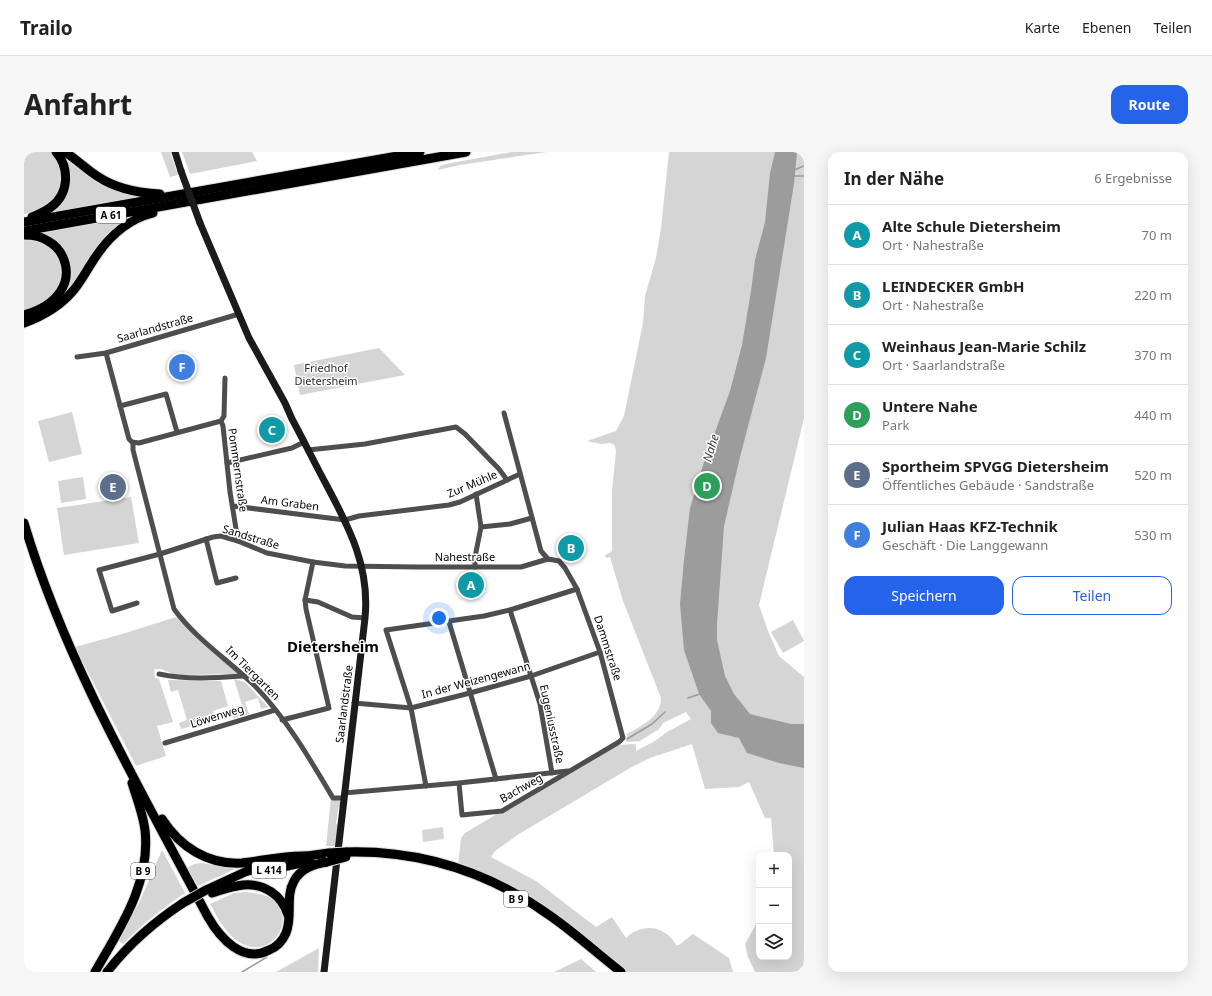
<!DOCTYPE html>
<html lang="de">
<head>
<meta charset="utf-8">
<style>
  :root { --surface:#fff; --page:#f6f6f6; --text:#222; --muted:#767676; --line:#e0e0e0; --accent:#2563eb }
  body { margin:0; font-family:"Noto Sans",sans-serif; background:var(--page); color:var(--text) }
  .controls { position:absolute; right:12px; bottom:12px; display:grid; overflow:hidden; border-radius:8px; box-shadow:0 4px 16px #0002 }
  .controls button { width:36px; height:36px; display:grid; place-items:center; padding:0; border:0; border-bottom:1px solid var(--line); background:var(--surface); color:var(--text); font:20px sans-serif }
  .you { position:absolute; left:415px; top:466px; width:14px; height:14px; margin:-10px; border:3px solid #fff; border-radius:50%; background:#1a73e8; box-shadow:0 0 0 6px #1a73e833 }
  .badge { display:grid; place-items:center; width:26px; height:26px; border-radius:50%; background:var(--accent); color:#fff; font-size:13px; font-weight:700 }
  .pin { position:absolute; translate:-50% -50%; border:2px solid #fff; box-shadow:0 1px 4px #0006 }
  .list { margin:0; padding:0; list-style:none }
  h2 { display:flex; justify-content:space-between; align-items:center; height:52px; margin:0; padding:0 16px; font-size:17px }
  h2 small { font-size:13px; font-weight:400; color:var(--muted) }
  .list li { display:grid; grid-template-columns:26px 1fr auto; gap:12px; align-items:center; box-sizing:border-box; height:60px; padding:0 16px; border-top:1px solid var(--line) }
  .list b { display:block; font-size:15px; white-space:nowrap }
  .list p { margin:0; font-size:13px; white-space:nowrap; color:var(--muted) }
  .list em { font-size:13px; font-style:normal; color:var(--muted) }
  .actions { display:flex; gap:8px; padding:12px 16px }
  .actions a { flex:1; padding:9px 0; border:1px solid var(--accent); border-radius:12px; text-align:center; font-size:14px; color:var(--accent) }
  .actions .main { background:var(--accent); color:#fff }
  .icon { flex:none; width:22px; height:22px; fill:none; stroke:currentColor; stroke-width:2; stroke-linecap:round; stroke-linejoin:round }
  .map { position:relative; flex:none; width:780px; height:820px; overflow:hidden; border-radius:12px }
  header { display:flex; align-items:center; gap:24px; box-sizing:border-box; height:56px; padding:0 20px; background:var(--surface); border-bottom:1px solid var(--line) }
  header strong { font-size:19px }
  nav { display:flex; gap:22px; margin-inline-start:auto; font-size:14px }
  .intro { display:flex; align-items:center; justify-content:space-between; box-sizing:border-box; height:96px; padding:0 24px }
  h1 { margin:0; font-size:28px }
  .button { padding:10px 18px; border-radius:12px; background:var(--accent); color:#fff; font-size:14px; font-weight:700 }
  main { display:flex; gap:24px; padding:0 24px }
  aside { flex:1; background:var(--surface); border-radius:12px; box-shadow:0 4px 16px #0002 }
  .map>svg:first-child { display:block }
  .green { fill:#d5d5d5 }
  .water { fill:#9c9c9c }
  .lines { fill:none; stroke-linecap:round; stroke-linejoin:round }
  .stream { stroke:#9c9c9c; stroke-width:1.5 }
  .highway-casing { stroke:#dbdbdb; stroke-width:11 }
  .street { stroke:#4e4e4e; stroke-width:5 }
  .secondary { stroke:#1b1b1b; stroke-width:7 }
  .highway { stroke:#000; stroke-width:9 }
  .highway-bridge-casing { stroke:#dbdbdb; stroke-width:11; stroke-linecap:butt }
  .secondary-bridge { stroke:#1b1b1b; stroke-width:7 }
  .highway-bridge { stroke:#000; stroke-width:9 }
  .labels { text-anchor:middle; stroke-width:3; stroke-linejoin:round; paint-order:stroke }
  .shield { fill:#fff; stroke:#4c4c4c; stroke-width:1 }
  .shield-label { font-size:10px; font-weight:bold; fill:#000 }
  .street-label { font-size:11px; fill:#000; stroke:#fff }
  .park-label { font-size:11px; fill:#2c2c2c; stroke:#fff }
  .water-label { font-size:12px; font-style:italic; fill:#3d3d3d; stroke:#fff }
  .district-label { font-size:15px; font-weight:bold; fill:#000; stroke:#fff }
</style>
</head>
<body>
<header>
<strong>Trailo</strong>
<nav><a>Karte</a><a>Ebenen</a><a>Teilen</a></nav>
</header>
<div class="intro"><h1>Anfahrt</h1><a class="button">Route</a></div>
<main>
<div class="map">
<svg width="780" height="820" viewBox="0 0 780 820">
  <rect width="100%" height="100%" fill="#fff"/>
  <!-- green -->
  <g class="green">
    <path d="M0 0H27C49 27 34 58 0 62Z"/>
    <path d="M137 0H146L154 23 146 25Z"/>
    <path d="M158 0H228L233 9 166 22Z"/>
    <path d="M487 0H523L436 13 414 18 416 14 422 12Z"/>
    <path d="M645 0H780V266L735 453 744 479 755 504 780 525V820H731L724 805 721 792 735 767V805H765V728L768 723 767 708 765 707V703H750L747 666H741L725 630 715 635 681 637 668 592 626 606 606 616 495 682 471 699 467 705 512 729 572 775 588 765 602 786C614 774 633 772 646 785 649 787 650 790 652 793H655L669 782 705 806 709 820H602L543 773 434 713 437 686 441 681 478 659 590 595 596 593 610 592 612 593V599L631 589 643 580 667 567 662 560 639 571 635 577 616 589 603 590 602 589 603 587V582C617 574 637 565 637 546L599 449 586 405 582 406 581 403 587 400 588 398V339L592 299 591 294 587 291 577 292 563 289 592 279 600 264 619 171 621 144 632 106 637 76Z"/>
    <path d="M40 5 75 32 118 45 26 61 37 51Z"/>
    <path d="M113 64 58 122 35 151 41 138 40 101 12 82Z"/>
    <path d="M4 86 22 91 35 102 40 116 39 129 28 146 0 160V87Z"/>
    <path d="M355 196 381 223 276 243 270 213Z"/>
    <path d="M48 260 58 302 25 310 14 269Z"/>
    <path d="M59 325 62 347 37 351 34 329Z"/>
    <path d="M107 345 115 391 40 403 33 356Z"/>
    <path d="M152 465 217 522 152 523 137 517H130L131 526 135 527 149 570 133 574 142 604 112 614 51 495 98 482Z"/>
    <path d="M769 468 780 489 759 501 747 480Z"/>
    <path d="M210 527 221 530 244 555 237 557 234 546 221 550 225 562 210 566 207 556 218 553Z"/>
    <path d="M144 528 197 529 204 554 189 559 191 567 157 577 155 571 163 568 154 538 147 540Z"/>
    <path d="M307 646 316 649 317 651 314 657 312 672 315 673 313 694H302Z"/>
    <path d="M419 675 420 687 399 690 398 678Z"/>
    <path d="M138 698 161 741C139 756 118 772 99 792L94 788 115 751Z"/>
    <path d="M178 711 211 717 174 734 163 716 170 712Z"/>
    <path d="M222 740C229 741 237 742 243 744 279 761 247 816 211 787 200 779 193 764 186 752L210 741Z"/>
    <path d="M295 796 294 820H252Z"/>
    <path d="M557 807 572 820H530Z"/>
  </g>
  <!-- water -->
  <path class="water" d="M751 0H773L770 32 742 206 716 305 700 374 693 472V488L701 524 710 542 726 562 767 572H780V616L755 611 723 601 715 586 694 581 687 571V559L675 542 660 498 656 452 660 408 666 356 679 313 706 239 718 193 727 139 731 108 741 70 746 21Z"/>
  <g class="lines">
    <!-- stream -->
    <g class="stream">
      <path d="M770 18 780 14"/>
      <path d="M770 24H780"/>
      <path d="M664 546 676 542"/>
      <path d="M603 587 628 572 641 560"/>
      <path d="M218 820 243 805"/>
    </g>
    <!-- highway casing -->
    <g class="highway-casing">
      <g id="highway">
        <path d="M41 0C52 7 62 17 73 24 92 37 114 41 136 42"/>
        <path d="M8 65C14 62 21 60 27 55 45 42 46 16 32 0"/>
        <path d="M0 70 396 0"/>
        <path d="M0 79 442 0"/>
        <path d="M0 83C8 83 17 84 24 89 42 99 48 123 36 140 28 152 14 159 0 163"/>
        <path d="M0 171C19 164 35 155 48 140 56 131 61 121 67 112 82 87 101 68 129 61"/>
        <path d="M0 371C42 511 116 637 184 765 196 786 219 812 245 798 253 795 259 788 262 781 269 764 261 745 270 729 277 716 290 712 303 710"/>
        <path d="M138 667C156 695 184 713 218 711 239 709 260 703 282 704"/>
        <path d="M322 700C397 698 467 721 528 765 552 782 574 802 597 820"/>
        <path d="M276 705 305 701"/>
        <path d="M240 719 286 709"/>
        <path d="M182 738 221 720 248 711"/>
        <path d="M188 741C198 738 209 734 219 733 240 731 258 743 264 763"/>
        <path d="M71 820C96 776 127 731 121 678 119 662 113 647 108 631"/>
        <path d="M83 820C104 793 130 770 159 751"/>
      </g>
    </g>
    <!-- street -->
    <g class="street">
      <path d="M82 201 105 287 108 290 115 291 197 269"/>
      <path d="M53 205 82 201 215 162"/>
      <path d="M201 226 200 264 197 269 199 274 206 340 214 389"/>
      <path d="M96 254 142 242 153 280"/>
      <path d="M480 261 517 399 524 407"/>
      <path d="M109 291V298L150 457C171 486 204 508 230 533 262 566 286 607 309 646H319"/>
      <path d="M284 298 341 292 432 275 441 282 475 317 483 328"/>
      <path d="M203 311 268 296 280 290"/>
      <path d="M209 354 321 368 335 364 425 353 436 350 496 322"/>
      <path d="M457 375 486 372 508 366"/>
      <path d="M182 387 193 431 212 426"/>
      <path d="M451 415V405L457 375 452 342"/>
      <path d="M281 448 294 450 328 465 341 466"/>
      <path d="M113 451 88 459 75 418 136 402 189 385 197 384 214 389 243 401 289 410 321 414 393 415H497L524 407 535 409 541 416 553 437 576 500 599 586 595 590 478 659 438 663 435 631"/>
      <path d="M486 458 516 552 528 621"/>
      <path d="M425 470 472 627"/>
      <path d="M135 522C163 528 191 526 220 524"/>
      <path d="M330 551 387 556 446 541 507 524 576 500"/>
      <path d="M258 568 305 556 282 457 281 448 289 410"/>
      <path d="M141 591 251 558"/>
      <path d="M402 634 387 556 362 478 460 464 486 458 553 437"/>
      <path d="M320 641 435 631 544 619"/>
    </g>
    <!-- secondary -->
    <g class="secondary">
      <path d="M151 0 157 19"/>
      <path d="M176 71 225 186 261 251 268 267C280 289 291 312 303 334 326 377 346 416 341 466L300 820"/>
    </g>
    <!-- highway -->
    <use href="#highway" class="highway"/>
    <!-- highway-bridge casing -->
    <g class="highway-bridge-casing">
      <g id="highway-bridge">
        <path d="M305 701 322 700"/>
        <path d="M303 710 322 705"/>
        <path d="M159 751 182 738"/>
      </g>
    </g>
    <!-- secondary-bridge -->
    <path class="secondary-bridge" d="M157 19 176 71"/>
    <!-- highway-bridge -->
    <use href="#highway-bridge" class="highway-bridge"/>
  </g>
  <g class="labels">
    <!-- shield labels -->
    <g class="shield">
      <rect x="72" y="55" width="30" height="16" rx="3"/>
      <rect x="228" y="710" width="34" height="16" rx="3"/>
      <rect x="107" y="711" width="24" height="16" rx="3"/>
      <rect x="480" y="739" width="24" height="16" rx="3"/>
    </g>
    <g class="shield-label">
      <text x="87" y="67">A 61</text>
      <text x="245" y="722">L 414</text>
      <text x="119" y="723">B 9</text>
      <text x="492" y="751">B 9</text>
    </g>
    <!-- street labels -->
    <g class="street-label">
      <text transform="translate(131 176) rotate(-16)" y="4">Saarlandstraße</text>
      <text transform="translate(214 318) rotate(82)" y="4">Pommernstraße</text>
      <text transform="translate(448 332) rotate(-23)" y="4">Zur Mühle</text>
      <text transform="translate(266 351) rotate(7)" y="4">Am Graben</text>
      <text transform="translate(227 385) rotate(17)" y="4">Sandstraße</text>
      <text x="441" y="409">Nahestraße</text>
      <text transform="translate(584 496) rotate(72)" y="4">Dammstraße</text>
      <text transform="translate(229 521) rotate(45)" y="4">Im Tiergarten</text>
      <text transform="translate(452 528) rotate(-15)" y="4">In der Weizengewann</text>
      <text transform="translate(320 552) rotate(-83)" y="4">Saarlandstraße</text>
      <text transform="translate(193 564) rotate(-17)" y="4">Löwenweg</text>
      <text transform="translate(528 572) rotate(78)" y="4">Eugeniusstraße</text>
      <text transform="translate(497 636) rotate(-29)" y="4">Bachweg</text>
    </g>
    <!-- park labels -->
    <g class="park-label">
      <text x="302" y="220">Friedhof<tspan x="302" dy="13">Dietersheim</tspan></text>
    </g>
    <!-- water labels -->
    <g class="water-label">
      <text transform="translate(687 296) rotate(-73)" y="4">Nahe</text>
    </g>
    <!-- district labels -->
    <g class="district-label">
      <text x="309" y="500">Dietersheim</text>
    </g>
  </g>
</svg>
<div class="controls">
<button>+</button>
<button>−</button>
<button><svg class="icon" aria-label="layers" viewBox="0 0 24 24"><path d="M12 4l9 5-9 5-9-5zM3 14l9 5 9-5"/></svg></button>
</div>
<div class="you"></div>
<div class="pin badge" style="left:447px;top:433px;background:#0f9aa8">A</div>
<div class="pin badge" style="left:547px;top:396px;background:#0f9aa8">B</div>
<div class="pin badge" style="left:248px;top:278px;background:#0f9aa8">C</div>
<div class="pin badge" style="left:683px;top:334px;background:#2e9e5b">D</div>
<div class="pin badge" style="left:89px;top:335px;background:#5c6f8a">E</div>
<div class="pin badge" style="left:158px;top:215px;background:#3f7fe0">F</div>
</div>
<aside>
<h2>In der Nähe<small>6 Ergebnisse</small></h2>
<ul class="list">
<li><span class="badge" style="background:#0f9aa8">A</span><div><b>Alte Schule Dietersheim</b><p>Ort · Nahestraße</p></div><em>70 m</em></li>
<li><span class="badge" style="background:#0f9aa8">B</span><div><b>LEINDECKER GmbH</b><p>Ort · Nahestraße</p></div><em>220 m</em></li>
<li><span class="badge" style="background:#0f9aa8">C</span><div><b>Weinhaus Jean-Marie Schilz</b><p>Ort · Saarlandstraße</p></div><em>370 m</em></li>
<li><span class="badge" style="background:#2e9e5b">D</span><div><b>Untere Nahe</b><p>Park</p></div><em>440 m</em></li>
<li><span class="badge" style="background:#5c6f8a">E</span><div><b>Sportheim SPVGG Dietersheim</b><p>Öffentliches Gebäude · Sandstraße</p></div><em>520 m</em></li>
<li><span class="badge" style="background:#3f7fe0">F</span><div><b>Julian Haas KFZ-Technik</b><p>Geschäft · Die Langgewann</p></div><em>530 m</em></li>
</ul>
<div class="actions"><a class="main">Speichern</a><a>Teilen</a></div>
</aside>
</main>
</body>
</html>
